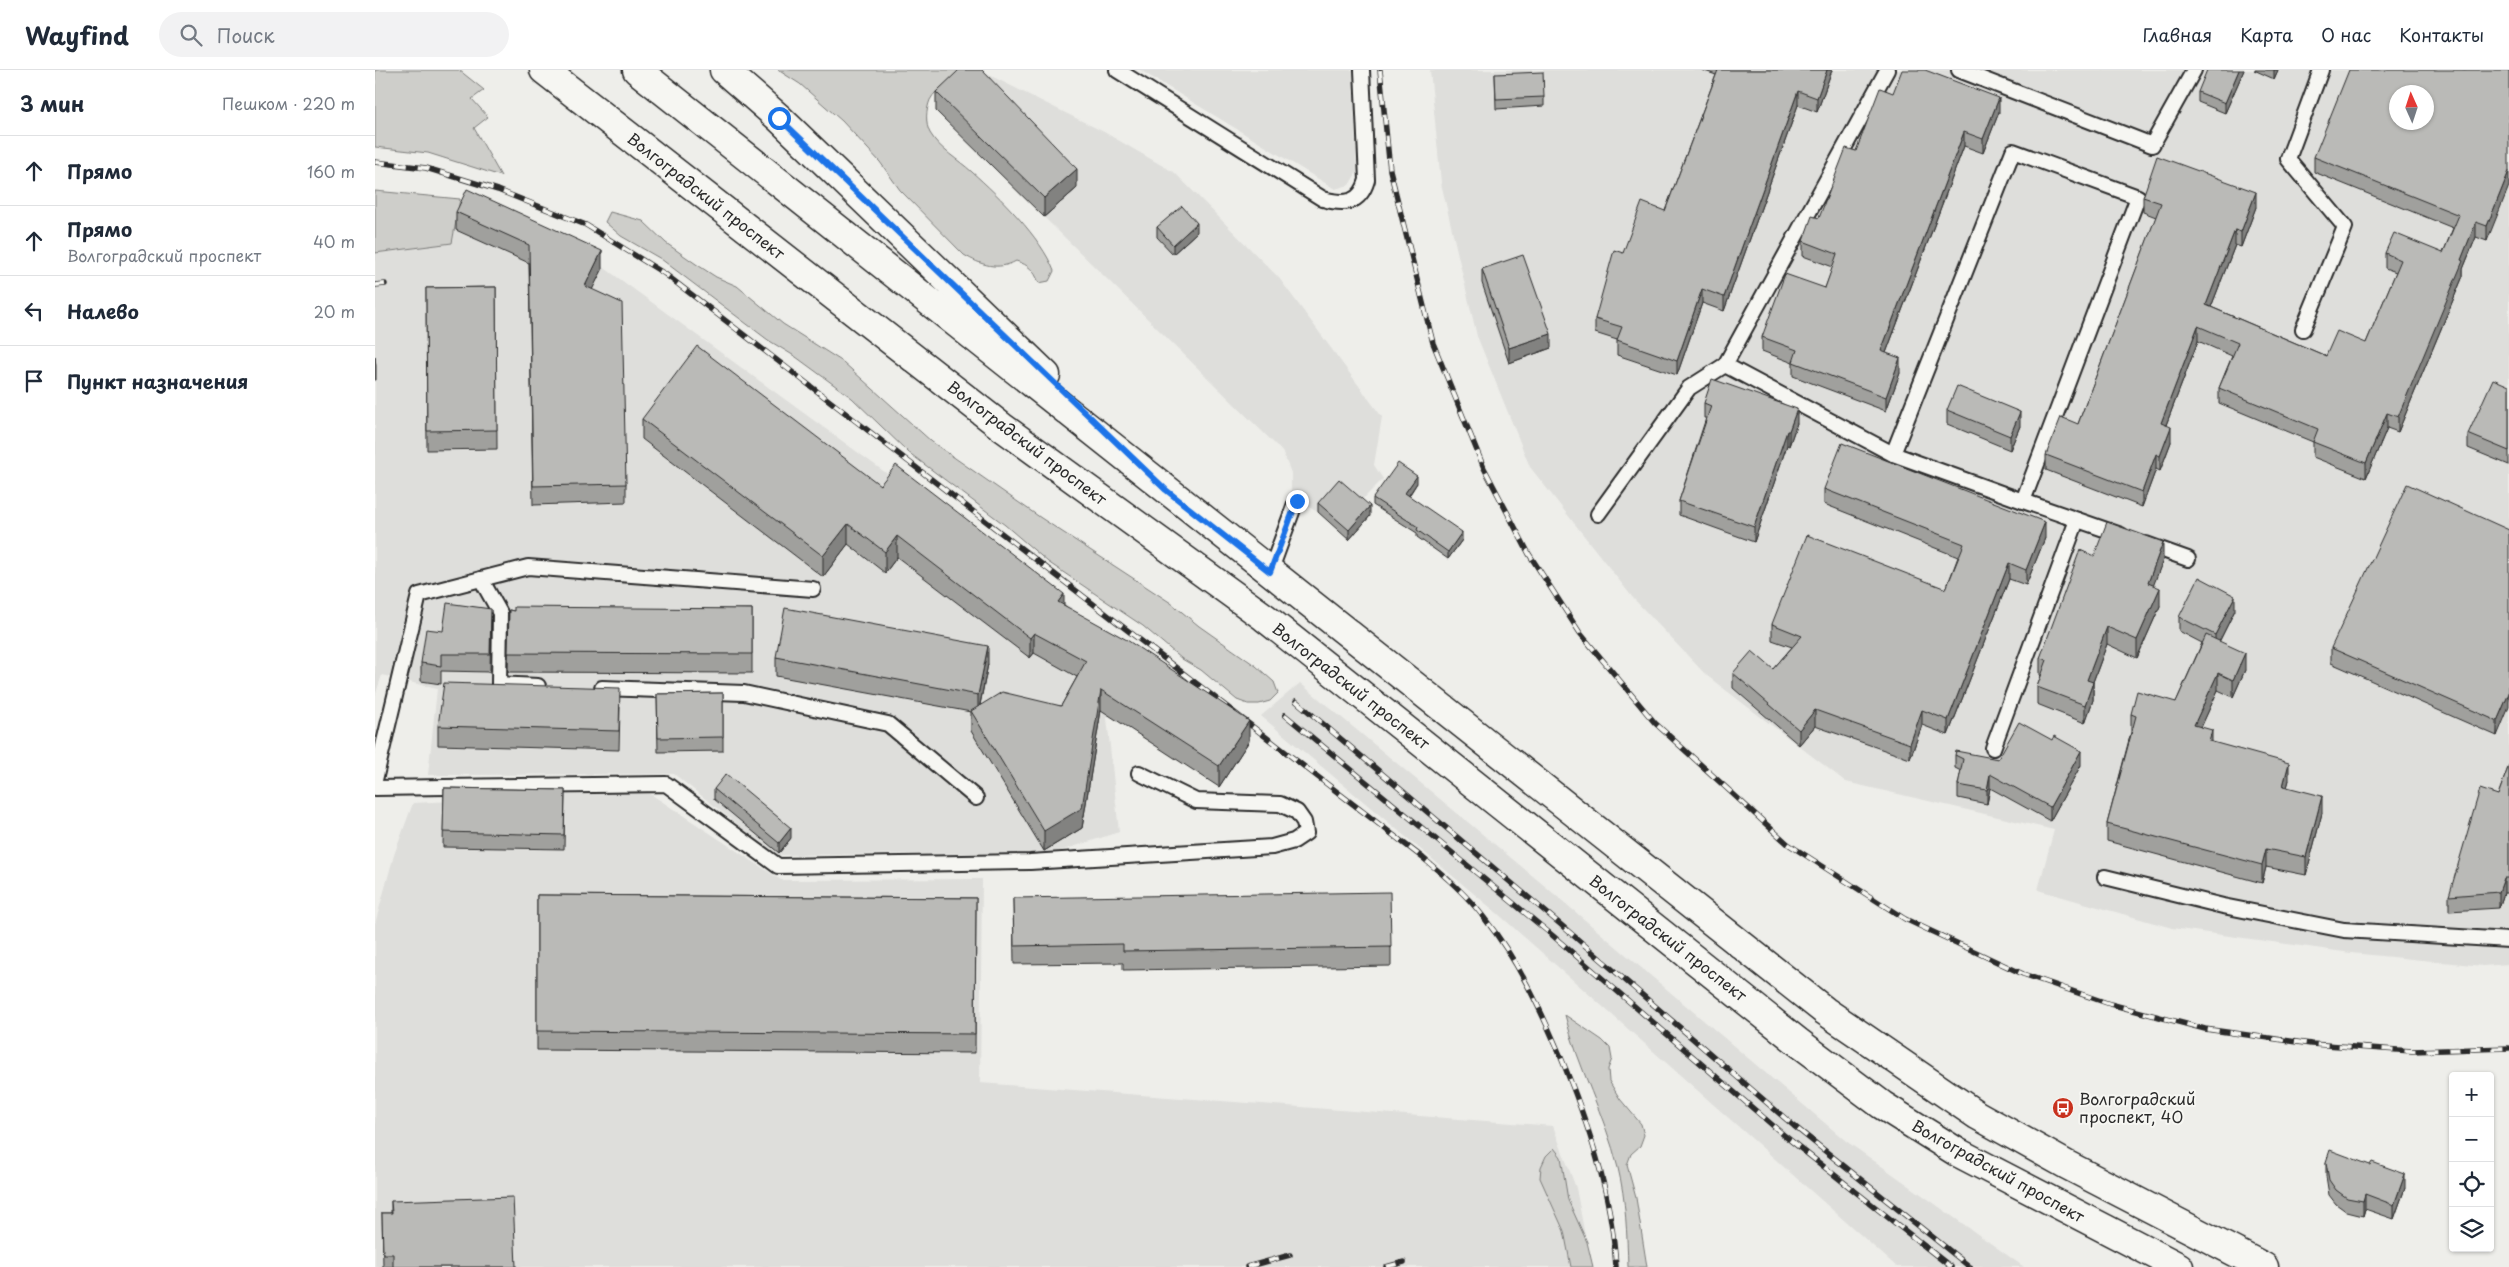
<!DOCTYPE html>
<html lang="ru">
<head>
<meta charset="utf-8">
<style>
  :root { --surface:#fff; --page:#f2f2f3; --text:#1f2937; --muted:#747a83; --line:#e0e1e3 }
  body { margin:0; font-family:"Playpen Sans",sans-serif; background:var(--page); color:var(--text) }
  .controls { position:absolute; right:15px; bottom:15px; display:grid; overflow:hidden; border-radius:5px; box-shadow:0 1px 4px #0004 }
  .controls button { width:45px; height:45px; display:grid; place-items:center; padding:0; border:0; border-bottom:1px solid var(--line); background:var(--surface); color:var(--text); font:25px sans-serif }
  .compass { position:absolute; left:2014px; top:15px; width:45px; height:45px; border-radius:50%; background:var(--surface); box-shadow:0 1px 4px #0004; rotate:357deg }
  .stop { position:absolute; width:15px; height:15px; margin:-11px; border:4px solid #1a73e8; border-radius:50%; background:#fff }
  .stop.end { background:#1a73e8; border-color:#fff; box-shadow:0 1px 5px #0008 }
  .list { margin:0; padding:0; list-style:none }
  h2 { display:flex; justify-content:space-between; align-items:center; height:65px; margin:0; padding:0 20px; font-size:21px }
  h2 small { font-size:16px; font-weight:400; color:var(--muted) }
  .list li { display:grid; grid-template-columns:32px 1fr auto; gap:15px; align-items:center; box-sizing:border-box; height:70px; padding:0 20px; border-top:1px solid var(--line) }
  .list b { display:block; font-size:19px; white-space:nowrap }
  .list p { margin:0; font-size:16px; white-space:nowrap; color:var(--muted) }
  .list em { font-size:16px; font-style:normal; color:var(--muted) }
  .icon { flex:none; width:28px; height:28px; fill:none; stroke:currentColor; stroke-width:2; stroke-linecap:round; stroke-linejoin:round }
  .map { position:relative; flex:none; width:2134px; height:1197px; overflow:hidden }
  header { display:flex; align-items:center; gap:30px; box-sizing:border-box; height:70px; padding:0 25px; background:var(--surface); border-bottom:1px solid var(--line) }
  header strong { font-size:24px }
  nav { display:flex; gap:28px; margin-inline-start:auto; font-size:18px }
  .search { width:350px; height:45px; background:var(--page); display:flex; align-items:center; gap:12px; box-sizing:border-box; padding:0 18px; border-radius:28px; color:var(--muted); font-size:19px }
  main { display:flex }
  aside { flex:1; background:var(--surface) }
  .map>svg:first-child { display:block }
  .built { fill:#dededb; fill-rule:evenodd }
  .green { fill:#cececa; stroke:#7c7c7a }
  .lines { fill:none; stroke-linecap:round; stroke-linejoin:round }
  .lane-casing { stroke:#2b2b2b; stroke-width:18 }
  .primary-casing { stroke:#2b2b2b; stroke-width:31 }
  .lane { stroke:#f6f6f2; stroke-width:14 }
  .primary { stroke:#f6f6f2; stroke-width:28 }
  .rail-casing { stroke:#2b2b2b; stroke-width:5.5 }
  .rail { stroke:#f6f6f2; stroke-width:4; stroke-dasharray:11; stroke-linecap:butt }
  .wall { fill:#a0a09d; stroke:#2b2b2b }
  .shaded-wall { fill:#828280; stroke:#2b2b2b }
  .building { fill:#babab7; stroke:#2b2b2b; fill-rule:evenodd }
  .route { stroke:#1a73e8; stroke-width:6 }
  .labels { text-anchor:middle; stroke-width:4; stroke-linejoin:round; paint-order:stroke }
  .street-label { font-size:16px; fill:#2b2b2b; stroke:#f6f6f2 }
  .poi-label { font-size:16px; fill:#2b2b2b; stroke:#f6f6f2; text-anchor:start }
</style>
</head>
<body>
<header>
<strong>Wayfind</strong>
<div class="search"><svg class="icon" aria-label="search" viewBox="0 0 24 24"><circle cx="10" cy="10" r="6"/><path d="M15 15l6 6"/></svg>Поиск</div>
<nav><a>Главная</a><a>Карта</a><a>О нас</a><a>Контакты</a></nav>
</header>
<main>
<aside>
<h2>3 мин<small>Пешком · 220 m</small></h2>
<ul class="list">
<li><svg class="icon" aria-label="ahead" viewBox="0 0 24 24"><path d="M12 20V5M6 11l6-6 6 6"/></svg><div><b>Прямо</b></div><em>160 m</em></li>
<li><svg class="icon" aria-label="ahead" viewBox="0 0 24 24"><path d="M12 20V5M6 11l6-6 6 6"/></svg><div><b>Прямо</b><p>Волгоградский проспект</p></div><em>40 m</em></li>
<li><svg class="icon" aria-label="left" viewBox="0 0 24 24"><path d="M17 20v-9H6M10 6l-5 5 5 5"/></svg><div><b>Налево</b></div><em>20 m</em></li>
<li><svg class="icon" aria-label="arrive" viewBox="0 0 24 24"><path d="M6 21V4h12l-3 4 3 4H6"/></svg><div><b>Пункт назначения</b></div></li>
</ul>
</aside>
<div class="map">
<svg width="2134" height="1197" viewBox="0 0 2134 1197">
  <rect width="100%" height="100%" fill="#eeeeea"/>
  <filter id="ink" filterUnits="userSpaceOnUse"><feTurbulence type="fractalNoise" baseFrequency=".02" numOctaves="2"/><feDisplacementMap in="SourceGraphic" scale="10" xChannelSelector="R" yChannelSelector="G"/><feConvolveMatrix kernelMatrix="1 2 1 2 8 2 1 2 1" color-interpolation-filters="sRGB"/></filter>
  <g filter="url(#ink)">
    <!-- built -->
    <g class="built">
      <path d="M604 0 729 62 800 103 904 208 1007 347 999 395 1008 409 990 427 981 433 943 442 916 428V403L908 383 901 375 561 41Z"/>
      <path d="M765 0H978L982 102 974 115 960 119Z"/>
      <path d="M1055 0H2134V894L2108 896 1976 883 1797 858 1663 820 1679 760 1471 712 1331 605 1258 528 1155 397 1102 266 1066 113ZM2022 22H2052V52H2022Z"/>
      <path d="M85 129 231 199 772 593 732 648 744 762 679 783 401 785 299 704 53 705 62 619 7 605 0 626V183L77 173Z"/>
      <path d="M925 613 1165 812 1471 1071 1649 1197H1522L1122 843 886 646Z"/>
      <path d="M271 721 406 810 607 809 605 1013 1178 1056 1201 1118 1216 1197H0V854L19 785 38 733Z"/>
    </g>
    <!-- green -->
    <g class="green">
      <path d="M0 0H84L109 20 97 29 113 47 99 58 126 106 53 83 0 77Z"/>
      <path d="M403 0H589C579 8 561 18 555 30 551 40 550 54 555 63 565 80 583 89 597 102 624 126 666 167 679 201L674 211 664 213C659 200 654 195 641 191 623 201 606 195 589 185L525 120 505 92 467 51 425 14Z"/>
      <path d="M0 121 85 129 77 173 0 183Z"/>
      <path d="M235 142 268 151 291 173 321 194 341 207 362 216 408 254 468 292 557 372 666 448 796 533 824 556 881 596 899 612 903 623 895 631 884 634H873L862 630 826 600 807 589 768 556 673 492 630 455 533 382 477 328 421 287 393 270 286 189 246 166 230 152Z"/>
      <path d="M1190 945 1227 970 1235 978 1237 989 1233 999 1234 1011 1245 1029 1266 1054 1269 1065 1265 1076 1256 1084 1252 1095 1261 1128 1272 1197H1253C1252 1164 1251 1130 1243 1098 1230 1045 1203 998 1190 945Z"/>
      <path d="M1179 1078 1186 1087 1193 1130 1212 1172 1218 1197H1196L1189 1161 1165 1108 1166 1097 1171 1086Z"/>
    </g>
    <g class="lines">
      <!-- lane casing -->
      <g class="lane-casing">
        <g id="lane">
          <path d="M742 0 948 129C970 135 985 134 992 110L987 0"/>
          <path d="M1584 0 1777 75 1819 0"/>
          <path d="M1638 81 1763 127 1648 431 1518 384Z"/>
          <path d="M1928 259 1970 157 1913 89 1946 0"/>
          <path d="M1350 295 1518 384"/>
          <path d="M1648 431 1746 465"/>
          <path d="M1223 444 1314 318 1350 295 1512 0"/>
          <path d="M1771 474 1813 489"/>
          <path d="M895 502 921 431"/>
          <path d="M106 509 125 543 124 614 163 616"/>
          <path d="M227 618 369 623 513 654 601 728"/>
          <path d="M1618 678 1702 450"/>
          <path d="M0 710 44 525 153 497 438 519"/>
          <path d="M0 718 291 714 403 796 655 792 897 777 919 771 931 763 929 752 922 742 905 734 821 731 764 703"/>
          <path d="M1730 807 1848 836 1969 860 2134 870"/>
        </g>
      </g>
      <!-- primary casing -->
      <g class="primary-casing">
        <g id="primary">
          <path d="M169 0 627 357 889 547 1423 972 1507 1035 1582 1082 1804 1197"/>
          <path d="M262 0 1450 941 1602 1045 1692 1095 1889 1197"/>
          <path d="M349 0 404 48 671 305"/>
        </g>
      </g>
      <!-- lane -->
      <use href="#lane" class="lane"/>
      <!-- primary -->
      <use href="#primary" class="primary"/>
      <!-- rail casing -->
      <g class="rail-casing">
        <g id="rail">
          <path d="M1005 0 1015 100 1058 273 1109 398 1154 484 1205 563 1280 653 1413 774 1530 849 1648 904 1735 934 1830 959 1936 974 2037 981 2134 978"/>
          <path d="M0 92 51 98 123 120 211 155 290 204 1048 788C1071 807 1092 825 1110 849 1142 889 1165 938 1185 985 1213 1053 1237 1123 1241 1197"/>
          <path d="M0 215 10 214"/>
          <path d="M921 631 1185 854 1419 1056 1595 1197"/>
          <path d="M910 645 1177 865 1410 1066 1576 1197"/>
          <path d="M872 1197 915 1185"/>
          <path d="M1011 1197 1029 1192"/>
        </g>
      </g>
      <!-- rail -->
      <use href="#rail" class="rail"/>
    </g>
    <!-- wall -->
    <g class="wall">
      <path d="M1327 0H1457L1442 42 1423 35 1349 241 1327 233 1302 305 1242 285V270L1220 263V249L1248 183 1290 141 1341 5Z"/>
      <path d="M1869 0 1850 43 1823 32V22Z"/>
      <path d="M1879 0H1903L1899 9Z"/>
      <path d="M2134 0 2112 171 2101 167 2088 199V206L2023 362 2012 358 1991 408 1938 387V372L1844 333V318L1857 286 1823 271 1791 355 1796 372 1785 401 1781 399 1767 437 1671 400V385L1703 354 1781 147 1768 142V127L1881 137 1866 177 1860 175 1836 237 1951 286 1991 273 2021 202 2010 198V183H2068L2078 158 1939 102V87Z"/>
      <path d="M1120 4 1169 27V36L1121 39Z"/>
      <path d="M561 22 702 118 669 147 561 41Z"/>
      <path d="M1518 23 1624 42 1608 83 1589 76 1511 283 1525 303 1511 341 1418 306V293L1387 281V267L1450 218 1458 197 1428 186V171L1444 148 1481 81Z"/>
      <path d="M81 142 227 200 217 219 251 414V432L158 435 154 193 81 160Z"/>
      <path d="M782 157 822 162 798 184 782 167Z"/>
      <path d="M1107 199 1176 278 1134 293 1107 213Z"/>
      <path d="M121 217 122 379 52 380 51 218Z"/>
      <path d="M0 286 1 296V310H0Z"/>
      <path d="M2134 316V395L2093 378V364Z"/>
      <path d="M1329 333 1422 353 1414 376 1412 375 1379 472 1304 445V431L1331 348H1329Z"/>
      <path d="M1572 340 1645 356 1635 380 1572 354Z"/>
      <path d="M267 349 505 415 689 535 874 671 844 717 726 640 707 758 669 781 596 661V642L401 606V587L613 594 605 635 686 636 702 607 659 583 655 588 522 487 510 503 473 474 448 507 267 369Z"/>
      <path d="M1042 413 1034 426 1087 470 1073 489 1042 467V463L998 435V428Z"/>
      <path d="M1449 419 1670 468 1651 515 1634 509 1573 665 1547 655 1535 689 1440 656 1424 675 1358 618V603L1398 599 1417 577 1397 570V554L1571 519 1583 487 1449 434Z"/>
      <path d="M943 433 995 446 974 470 943 442Z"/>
      <path d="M2134 460 2122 666 1956 593V578Z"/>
      <path d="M1719 486 1788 490 1778 515 1785 536 1762 588 1732 574 1718 612V630L1710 653 1662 634V617L1666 606 1665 605V588Z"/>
      <path d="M116 539 115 602 66 601V614L46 611V593L68 561Z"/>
      <path d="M377 539V603L133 602 134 540 139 541Z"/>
      <path d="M1860 540 1844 572 1870 600 1858 627 1843 620 1826 657 1837 672 1914 710 1912 717 1947 743 1931 805 1891 797 1887 813 1732 771V754L1756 662V644L1801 632 1827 573 1804 561V547Z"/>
      <path d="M348 623V681L283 682 282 624Z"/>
      <path d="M245 637 244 680 63 675V656Z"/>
      <path d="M1580 685 1623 689 1706 695 1675 751 1615 718 1612 734 1583 728V715L1586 701 1580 698Z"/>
      <path d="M2134 695V823H2129L2124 838 2074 841V826L2123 725Z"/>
      <path d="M69 718 190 720 189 779 68 777Z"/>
      <path d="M339 719 416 768 404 783 339 729Z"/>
      <path d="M162 825 601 828 600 983 162 980Z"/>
      <path d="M638 828 1016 877V896L748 900V893L639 894Z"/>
      <path d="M1951 1092 2030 1118 2019 1149 1990 1139 1988 1146 1972 1142 1961 1134 1954 1125 1951 1106Z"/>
      <path d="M16 1131 141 1197H8L7 1143H16Z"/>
    </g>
    <!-- shaded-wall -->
    <g class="shaded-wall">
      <path d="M1452 0H1457L1442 42V28Z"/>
      <path d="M1864 0H1869L1850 43V33Z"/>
      <path d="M1899 0H1903L1899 9Z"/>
      <path d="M1423 21V35L1349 241V227Z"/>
      <path d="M1624 28V42L1608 83V69Z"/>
      <path d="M1589 62V76L1506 296V281Z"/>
      <path d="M702 99V118L669 147V128Z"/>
      <path d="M2134 101V116L2112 171V156Z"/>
      <path d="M1881 122V137L1866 177V162Z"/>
      <path d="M2101 152V167L2088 199V206L2023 362V347Z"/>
      <path d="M822 153V162L798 184V175Z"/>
      <path d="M1860 160V175L1831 250V235Z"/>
      <path d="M227 181V200L210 234V216Z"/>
      <path d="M1327 219V233L1302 305V291Z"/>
      <path d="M1823 256V271L1786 368V353Z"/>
      <path d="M1176 264V278L1134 293V278Z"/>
      <path d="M1525 288V303L1511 341V327Z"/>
      <path d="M1422 339V353L1414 376V361Z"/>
      <path d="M1645 342V356L1635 380V366Z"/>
      <path d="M2012 343V358L1991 408V393Z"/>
      <path d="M1796 357V372L1785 401V386Z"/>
      <path d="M1412 361V375L1379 472V457Z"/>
      <path d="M1781 384V399L1767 437V422Z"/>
      <path d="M1042 406V413L1030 431V423Z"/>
      <path d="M995 436V446L974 470V460Z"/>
      <path d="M1670 452V468L1651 515V500Z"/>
      <path d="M473 454V474L448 507V486Z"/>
      <path d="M1087 462V470L1073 489V482Z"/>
      <path d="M522 466V487L510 503V482Z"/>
      <path d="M1788 472V490L1773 530V513Z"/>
      <path d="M1634 493V509L1573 665V650Z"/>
      <path d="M1785 518V536L1762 588V570Z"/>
      <path d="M689 524V544L683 532Z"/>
      <path d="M1860 526V540L1840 580V565Z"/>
      <path d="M1732 557V574L1712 628V610Z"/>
      <path d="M659 563V583L655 588V568Z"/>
      <path d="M613 576V594L603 644V625Z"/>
      <path d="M1870 583V600L1858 627V610Z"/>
      <path d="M1843 603V620L1819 673V655Z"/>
      <path d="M1718 612V630L1710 653V635Z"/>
      <path d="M726 620V640L707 758 669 781V761Z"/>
      <path d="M2134 623V637L2122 666V651Z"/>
      <path d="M1440 640V656L1424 675V660Z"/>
      <path d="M1547 640V655L1535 689V674Z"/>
      <path d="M874 651V671L844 717V696Z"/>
      <path d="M1837 660V677L1834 671Z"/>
      <path d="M1706 681V695L1675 751V737Z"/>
      <path d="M1914 693V710L1908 733V716Z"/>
      <path d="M1615 704V718L1612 734V720Z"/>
      <path d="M1947 726V743L1931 805V787Z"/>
      <path d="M416 758V768L404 783V773Z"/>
      <path d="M1891 779V797L1887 813V795Z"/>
      <path d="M2129 808V823L2124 838V822Z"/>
      <path d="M2030 1104V1118L2019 1149V1135Z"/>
      <path d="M1990 1124V1139L1988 1146V1131Z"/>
    </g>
    <!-- building -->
    <g class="building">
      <path d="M584 0H607L702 99 669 128 561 22Z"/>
      <path d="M1343 0H1452L1442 28 1423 21 1349 227 1327 219 1302 291 1242 270 1247 257 1220 249 1239 180 1248 183 1267 132 1290 141Z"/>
      <path d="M1527 0H1550L1624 28 1608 69 1589 62 1506 281 1525 288 1511 327 1418 292 1422 280 1387 267 1410 204 1450 218 1462 184 1428 171 1437 146 1444 148 1471 78 1481 81 1505 18 1518 23Z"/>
      <path d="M1832 0H1864L1850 33 1823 22Z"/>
      <path d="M1974 0H2134V101L2112 156 2101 152 2086 190 2088 191 2023 347 2012 343 1991 393 1938 372 1943 359 1844 318 1863 273 1823 256 1786 353 1796 357 1785 386 1781 384 1767 422 1671 385 1686 347 1703 354 1786 133 1768 127 1782 86 1881 122 1866 162 1860 160 1831 235 1951 286 1962 261 1991 273 2026 190 2010 183 2019 163 2068 183 2084 145 1939 87ZM2022 22H2052V52H2022Z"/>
      <path d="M1168 2 1169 27 1121 29 1120 4Z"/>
      <path d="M92 119 227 181 210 216 247 233 251 414 158 416 154 175 81 142Z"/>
      <path d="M807 136 822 153 798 175 782 157Z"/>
      <path d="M1148 185 1176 264 1134 278 1107 199Z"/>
      <path d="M121 217 122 360 52 361 51 218Z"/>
      <path d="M322 276 505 415 521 395 689 524 683 532 752 570 874 651 844 696 726 620 707 738 669 761 596 641 627 622 686 636 711 591 659 563 655 568 522 466 510 482 473 454 448 486 267 349Z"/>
      <path d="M1337 309 1422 339 1414 361H1412L1379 457 1304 431 1336 336 1329 333Z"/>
      <path d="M2118 309 2134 316V381L2093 364Z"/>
      <path d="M1582 316 1645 342 1635 366 1572 340Z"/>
      <path d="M1467 373 1670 452 1651 500 1634 493 1573 650 1547 640 1535 674 1440 640 1424 660 1358 603 1377 581 1398 599 1427 566 1397 554 1432 465 1571 519 1589 474 1449 419Z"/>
      <path d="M1023 393 1042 406 1030 423 1087 462 1073 482 1042 460 1043 457 998 428Z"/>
      <path d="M964 409 995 436 974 460 943 433Z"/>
      <path d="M2032 414 2134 460V623L2122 651 1956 578Z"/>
      <path d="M1732 452 1788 472 1773 513 1785 518 1762 570 1732 557 1712 610 1718 612 1710 635 1662 617 1672 590 1665 588 1705 480 1719 486Z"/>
      <path d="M1824 507 1860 526 1840 565 1804 547Z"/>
      <path d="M72 533 116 539 115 584H66V596L46 593 51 559 68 561Z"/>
      <path d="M139 537 377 539V584L133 583 134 540 139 541Z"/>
      <path d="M410 538 613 576 603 625 401 587Z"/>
      <path d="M1831 565 1870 583 1858 610 1843 603 1819 655 1837 660 1834 671 1914 693 1908 716 1947 726 1931 787 1891 779 1887 795 1732 754 1761 646 1756 644 1762 621 1801 632Z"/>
      <path d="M69 613 245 618 244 661 63 656Z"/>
      <path d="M348 623V667L283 668 282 624Z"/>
      <path d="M1644 652 1677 670 1679 666 1706 681 1675 737 1615 704 1612 720 1583 715 1588 689 1580 685 1581 681 1623 689Z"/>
      <path d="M2134 695V808H2129L2124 822 2074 826 2105 719 2123 725Z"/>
      <path d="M351 704 416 758 404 773 339 719Z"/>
      <path d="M69 718 190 720 189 765 68 762Z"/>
      <path d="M1015 822 1016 877 748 881V874L639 876 638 828Z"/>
      <path d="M162 825 601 828 600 964 162 961Z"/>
      <path d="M1955 1080 1995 1095 1997 1092 2030 1104 2019 1135 1990 1124 1988 1131 1972 1128 1961 1120 1954 1110 1951 1092Z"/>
      <path d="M138 1127 141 1197H18V1184H8L7 1143H17L16 1131Z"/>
    </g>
  </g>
  <g class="lines" filter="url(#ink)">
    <!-- route -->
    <path class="route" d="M404 48 791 420 895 502 922 431"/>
  </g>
  <!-- icons -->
  <defs>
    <g id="bus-disc" transform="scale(1.125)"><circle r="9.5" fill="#c8321e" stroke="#f6f6f2"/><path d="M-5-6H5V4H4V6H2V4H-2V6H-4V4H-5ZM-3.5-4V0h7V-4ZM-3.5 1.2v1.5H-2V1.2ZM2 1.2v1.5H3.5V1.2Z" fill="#fff"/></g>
  </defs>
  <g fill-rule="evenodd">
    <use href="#bus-disc" x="1688" y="1038"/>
  </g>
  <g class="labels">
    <!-- street labels -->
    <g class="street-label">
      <text transform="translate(331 126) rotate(38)" y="6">Волгоградский проспект</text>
      <text transform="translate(652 373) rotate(37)" y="6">Волгоградский проспект</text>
      <text transform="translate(976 616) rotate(38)" y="6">Волгоградский проспект</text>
      <text transform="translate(1293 868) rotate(38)" y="6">Волгоградский проспект</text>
      <text transform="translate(1623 1101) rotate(29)" y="6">Волгоградский проспект</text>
    </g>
    <!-- poi labels -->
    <g class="poi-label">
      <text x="1704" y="1035">Волгоградский<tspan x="1704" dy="18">проспект, 40</tspan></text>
    </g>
  </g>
</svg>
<div class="controls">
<button>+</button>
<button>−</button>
<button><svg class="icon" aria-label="locate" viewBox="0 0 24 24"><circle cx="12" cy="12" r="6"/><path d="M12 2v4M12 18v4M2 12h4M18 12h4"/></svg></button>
<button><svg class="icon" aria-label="layers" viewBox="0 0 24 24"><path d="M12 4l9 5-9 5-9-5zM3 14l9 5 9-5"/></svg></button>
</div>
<svg class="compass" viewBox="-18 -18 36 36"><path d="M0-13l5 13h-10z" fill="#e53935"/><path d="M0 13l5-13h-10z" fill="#747a83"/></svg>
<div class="stop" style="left:404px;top:48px"></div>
<div class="stop end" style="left:922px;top:431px"></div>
</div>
</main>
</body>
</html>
